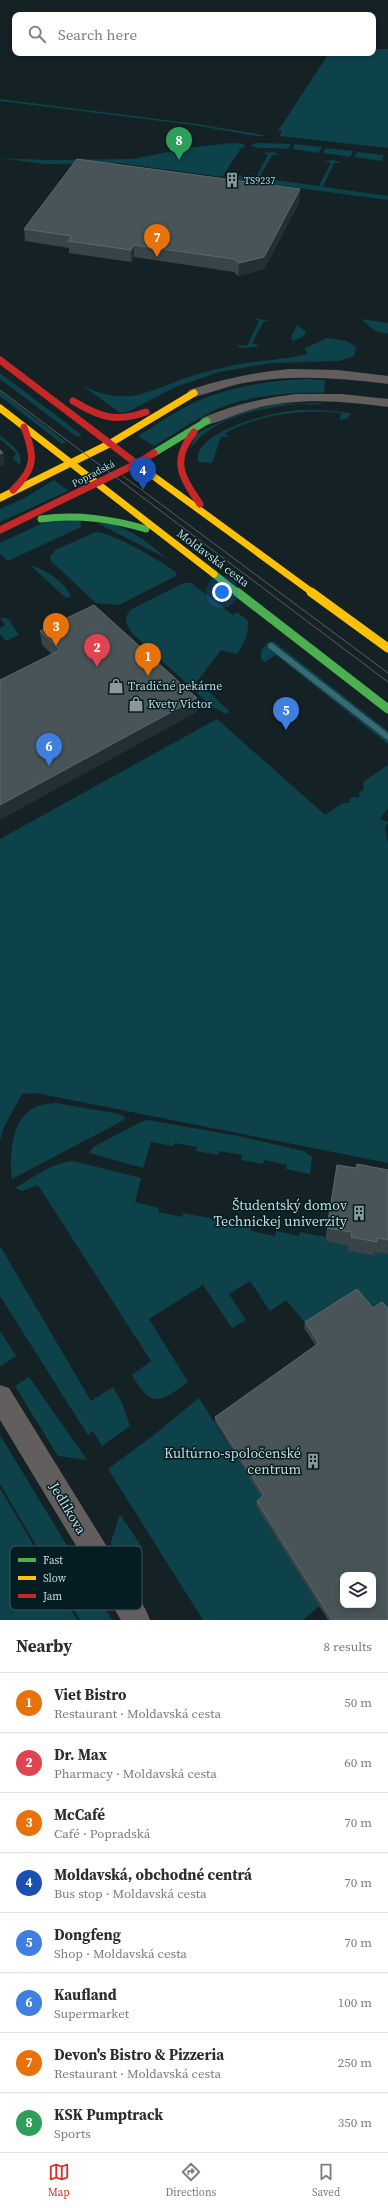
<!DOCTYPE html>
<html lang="en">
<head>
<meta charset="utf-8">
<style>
  :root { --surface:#fff; --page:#f2f2f3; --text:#2b2b33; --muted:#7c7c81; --line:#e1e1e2; --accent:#d93025 }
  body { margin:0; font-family:"Source Serif 4",serif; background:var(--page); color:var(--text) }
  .controls { position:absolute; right:12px; bottom:12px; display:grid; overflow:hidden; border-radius:8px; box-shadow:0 2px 6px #0003 }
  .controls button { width:36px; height:36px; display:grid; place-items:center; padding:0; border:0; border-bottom:1px solid var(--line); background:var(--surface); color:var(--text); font:20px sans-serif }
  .you { position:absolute; left:222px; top:592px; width:14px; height:14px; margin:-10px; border:3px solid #fff; border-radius:50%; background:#1a73e8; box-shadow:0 0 0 6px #1a73e833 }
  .badge { display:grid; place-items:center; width:26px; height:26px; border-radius:50%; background:var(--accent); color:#fff; font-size:13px; font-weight:700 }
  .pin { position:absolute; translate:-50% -33px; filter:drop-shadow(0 1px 2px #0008) }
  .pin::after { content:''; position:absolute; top:21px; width:14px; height:12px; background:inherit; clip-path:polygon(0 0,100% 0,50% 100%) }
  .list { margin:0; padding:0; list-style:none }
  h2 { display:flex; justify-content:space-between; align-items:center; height:52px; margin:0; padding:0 16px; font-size:17px }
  h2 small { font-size:13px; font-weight:400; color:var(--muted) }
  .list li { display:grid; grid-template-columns:26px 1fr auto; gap:12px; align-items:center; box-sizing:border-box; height:60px; padding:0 16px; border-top:1px solid var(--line) }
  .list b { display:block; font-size:15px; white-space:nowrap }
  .list p { margin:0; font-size:13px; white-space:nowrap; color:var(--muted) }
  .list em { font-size:13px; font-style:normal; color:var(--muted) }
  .icon { flex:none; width:22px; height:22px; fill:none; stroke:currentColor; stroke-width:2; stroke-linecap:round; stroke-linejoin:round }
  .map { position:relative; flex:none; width:388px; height:1620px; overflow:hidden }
  .search { position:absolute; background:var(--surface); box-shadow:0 2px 6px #0003; left:12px; right:12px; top:12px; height:44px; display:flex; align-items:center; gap:10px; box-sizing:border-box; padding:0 14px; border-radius:8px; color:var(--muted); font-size:15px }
  .sheet { height:532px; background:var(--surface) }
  nav { display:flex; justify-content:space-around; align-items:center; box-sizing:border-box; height:56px; border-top:1px solid var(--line); background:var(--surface); font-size:11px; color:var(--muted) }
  nav a { display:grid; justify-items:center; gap:2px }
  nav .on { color:var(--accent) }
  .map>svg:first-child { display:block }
  .green { fill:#0e424b }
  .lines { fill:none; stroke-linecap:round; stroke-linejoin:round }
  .stream { stroke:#396a74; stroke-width:6 }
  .street { fill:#625e5e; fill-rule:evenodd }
  .fast-far1 { stroke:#4caf50; stroke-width:7 }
  .fast { stroke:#4caf50; stroke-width:9 }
  .slow-far1 { stroke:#ffc107; stroke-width:7 }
  .slow { stroke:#ffc107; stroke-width:9 }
  .jam { stroke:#c62828; stroke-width:7 }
  .tram { stroke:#5b5e60; stroke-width:1 }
  .wall { fill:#384447 }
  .shaded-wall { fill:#233033 }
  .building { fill:#485457; stroke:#5c696c; fill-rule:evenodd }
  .labels { text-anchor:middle; stroke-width:3; stroke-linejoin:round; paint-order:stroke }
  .far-poi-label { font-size:10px; fill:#cad9dc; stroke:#031d22; text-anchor:start }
  .far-street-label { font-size:10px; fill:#cad9dc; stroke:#031d22 }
  .street-label { font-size:12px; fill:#cad9dc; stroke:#031d22 }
  .poi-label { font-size:12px; fill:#cad9dc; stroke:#031d22; text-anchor:start }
  .near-poi-label { font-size:14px; fill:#cad9dc; stroke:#031d22; text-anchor:end }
  .near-street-label { font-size:14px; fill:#cad9dc; stroke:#031d22 }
  .key { fill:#031d22; stroke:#3f555a; stroke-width:1 }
  .key-label { font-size:11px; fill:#cad9dc }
</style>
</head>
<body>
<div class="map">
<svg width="388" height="1620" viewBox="0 0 388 1620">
  <rect width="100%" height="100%" fill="#142225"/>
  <!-- green -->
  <g class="green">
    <path d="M373 49H388V148L280 136 282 131H278L329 53H373Z"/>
    <path d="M0 99 197 124 269 136H256L193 125 0 101Z"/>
    <path d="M232 143 243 144 245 148H241L222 177 118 163 45 164 0 158 46 160 133 159 188 148Z"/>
    <path d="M255 143 291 144 288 149C280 148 256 149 251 146Z"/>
    <path d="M295 144 322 147 319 153 292 149Z"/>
    <path d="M326 148 353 151 350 157 323 153Z"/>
    <path d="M273 152 279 155H272L259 178 319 186 331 163 324 161 334 160 341 163H334L323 187 388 196V200L232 179 235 175 256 177 268 155 263 153Z"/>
    <path d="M357 152 384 155 382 161 354 157Z"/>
    <path d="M252 318 270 321H264L252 343 260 346 246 348 238 347V345L247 346 259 321Z"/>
    <path d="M361 319 388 323V334L375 331Z"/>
    <path d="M297 325 306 332 304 336 293 341 291 337Z"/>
    <path d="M327 338 347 341 356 347 354 356 339 361 271 363 219 372 176 387 127 412 120 413 83 386C128 407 146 392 188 377 200 373 213 370 226 367 253 360 281 361 307 354L305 348Z"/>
    <path d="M0 373 82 435 77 437 0 379Z"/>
    <path d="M306 379 325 380 324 393C288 392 249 395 215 410 194 420 174 434 154 446L138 436C156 425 173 413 191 404 228 387 266 381 306 379Z"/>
    <path d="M0 391 66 442 62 444 0 396Z"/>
    <path d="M323 403C317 406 304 404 296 404 259 408 213 417 190 449L195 436 203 430 244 411 278 404Z"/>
    <path d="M297 410H320L351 413 348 418 340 420 341 413C300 409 262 414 225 433L228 437H221L212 463 198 462C192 430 275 412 297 410Z"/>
    <path d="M0 435C10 444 24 451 20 465L13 459 16 453 0 439Z"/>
    <path d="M54 480 68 491 0 522V509L23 499Z"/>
    <path d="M80 518 81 527 8 561 0 554V543L43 523Z"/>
    <path d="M103 521C130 529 144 539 166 558L99 524Z"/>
    <path d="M96 532C114 533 160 561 176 572V576L119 605 96 603 51 561 50 557 55 550Z"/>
    <path d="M34 566C49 572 63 581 71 596L66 598 32 567Z"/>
    <path d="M184 583H191L233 615 237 612 248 621C249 634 244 643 237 654L221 650 195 684 205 688 230 712 226 714 211 706 132 633C126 624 123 619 130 610Z"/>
    <path d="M0 617 8 619 19 635 6 641 0 634V628L5 625Z"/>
    <path d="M273 641 388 731V744L276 655 264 662 261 659V651L267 643Z"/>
    <path d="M217 719 325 815 341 804 351 802 349 800 354 796 356 798 360 796 358 794 364 789 363 782 388 765V808L380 819 388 822 385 829 388 844V1163L36 1093 22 1094 3 1129 0 1141V839Z"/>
    <path d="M56 1103 119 1114 125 1117 124 1120 12 1179C9 1158 11 1121 32 1109 40 1104 48 1104 56 1103Z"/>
    <path d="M148 1120 238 1136 304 1151 312 1157 310 1174 286 1169 287 1165 264 1160 263 1164 241 1160 242 1155 219 1151 218 1155 196 1151 197 1147 175 1143 173 1146 151 1142 143 1168 89 1153 93 1147 141 1122Z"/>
    <path d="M73 1161 141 1178 135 1202 159 1208 158 1212 182 1217 183 1213 251 1226V1231L275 1236 276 1231 299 1236 300 1232 325 1237V1241L349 1246V1251L373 1256 374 1251 388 1254V1316L308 1326 286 1300 270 1311 250 1281 229 1294 246 1320 232 1328 203 1285 149 1319 188 1382C159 1403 152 1409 132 1375L151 1361 38 1185 22 1191 15 1188C33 1178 53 1162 73 1161Z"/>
    <path d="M0 1246 91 1401 113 1387 122 1403 130 1426 102 1446 93 1431 88 1435 0 1296Z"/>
    <path d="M0 1331 16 1356 1 1366 0 1364Z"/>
    <path d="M29 1377 87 1460 58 1456 15 1386Z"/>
    <path d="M199 1398 263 1500 256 1506 319 1606 303 1620H203L108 1469 155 1434Z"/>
    <path d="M0 1435 112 1620H80L0 1484Z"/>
    <path d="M0 1488 77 1620H0Z"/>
    <path d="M120 1514 143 1549 112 1547 111 1542Z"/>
  </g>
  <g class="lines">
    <!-- stream -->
    <path class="stream" d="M271 646 388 737"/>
    <!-- street -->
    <g class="street">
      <path d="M290 369 338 370 388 376V384C340 378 292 374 244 383 227 386 211 393 194 397L187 393 189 390C223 379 255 372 290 369Z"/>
      <path d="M296 394H341L388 399V407C344 401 297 397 253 409 237 413 223 421 207 425L200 421 202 418C233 405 263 398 296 394Z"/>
      <path d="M0 1385 9 1388 146 1610 150 1620H121L0 1420Z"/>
    </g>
    <!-- fast-far1 -->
    <g class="fast-far1">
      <path d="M154 453 207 421"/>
      <path d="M41 519C78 514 111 519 146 529"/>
      <path d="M214 574 238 593"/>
    </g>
    <!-- fast -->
    <path class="fast" d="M237 592 388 709"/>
    <!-- slow-far1 -->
    <g class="slow-far1">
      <path d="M0 408 214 574"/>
      <path d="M145 470 313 593"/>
      <path d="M0 498 109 444 194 393"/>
    </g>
    <!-- slow -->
    <path class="slow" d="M311 592 388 648"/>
    <!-- jam -->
    <g class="jam">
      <path d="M0 360 145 470"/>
      <path d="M73 401C100 417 115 423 146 412"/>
      <path d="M194 432C171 461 181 476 200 504"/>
      <path d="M13 490C36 468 35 456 24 427"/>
      <path d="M0 530 136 464 154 453"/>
    </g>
    <!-- tram -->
    <g class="tram">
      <path d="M0 390 388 682"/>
      <path d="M123 476 388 673"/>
    </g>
  </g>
  <!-- wall -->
  <g class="wall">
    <path d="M300 189V201L264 269 238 276 234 272 134 257 131 262 69 253V248L25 241 24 229Z"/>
    <path d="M40 631 197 698V712L52 654 42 645Z"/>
    <path d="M357 1164 388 1170V1254L375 1252 374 1256 348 1251 349 1246 325 1241 337 1165 356 1168Z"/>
    <path d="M357 1289 388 1620H328L256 1506 257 1501 261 1497 215 1422V1417L316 1346 304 1328 305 1322Z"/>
  </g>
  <!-- shaded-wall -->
  <g class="shaded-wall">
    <path d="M300 189V201L264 269 238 276 239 263Z"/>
    <path d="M134 245V257L131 262V250Z"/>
    <path d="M3 453 5 464 0 466V454Z"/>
    <path d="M197 698V712L0 820V805Z"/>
  </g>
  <!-- building -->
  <g class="building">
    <path d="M77 159 300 189 264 257 239 263 234 259 134 245 131 250 68 241 72 236 24 229Z"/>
    <path d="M0 450 3 453 0 454Z"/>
    <path d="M94 605 197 698 0 805V680L60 650 40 631Z"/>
    <path d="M357 1164 388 1170V1240L377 1238V1242L351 1237 352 1232 327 1228 337 1165 356 1168Z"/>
    <path d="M357 1289 373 1308 382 1302 388 1308V1620H332L257 1501 264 1495 215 1417 319 1343 305 1322ZM343 1575H373V1605H343Z"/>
  </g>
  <!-- icons -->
  <defs>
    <g id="building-bare" transform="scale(1.2)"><path d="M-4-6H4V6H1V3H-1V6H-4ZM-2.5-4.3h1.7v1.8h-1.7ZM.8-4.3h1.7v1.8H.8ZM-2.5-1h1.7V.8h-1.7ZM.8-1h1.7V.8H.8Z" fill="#8a999c" stroke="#031d22" stroke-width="2.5" paint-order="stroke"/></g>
    <g id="shop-bare" transform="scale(1.2)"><path d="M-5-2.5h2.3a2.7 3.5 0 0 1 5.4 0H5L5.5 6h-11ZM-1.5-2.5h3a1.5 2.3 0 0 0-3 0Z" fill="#8a999c" stroke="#031d22" stroke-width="2.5" paint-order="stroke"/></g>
  </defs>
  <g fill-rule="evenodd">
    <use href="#building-bare" x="232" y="180"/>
    <use href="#shop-bare" x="116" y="686"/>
    <use href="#shop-bare" x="136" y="704"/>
    <use href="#building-bare" x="359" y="1213"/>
    <use href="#building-bare" x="313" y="1461"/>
  </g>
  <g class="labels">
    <!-- far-poi labels -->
    <g class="far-poi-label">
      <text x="244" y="184">TS9237</text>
    </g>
    <!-- far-street labels -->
    <g class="far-street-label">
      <text transform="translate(93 473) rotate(-27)" y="4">Popradská</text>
    </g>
    <!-- street labels -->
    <g class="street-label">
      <text transform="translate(213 558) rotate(37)" y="4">Moldavská cesta</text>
    </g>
    <!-- poi labels -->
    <g class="poi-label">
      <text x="128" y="690">Tradičné pekárne</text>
      <text x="148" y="708">Kvety Victor</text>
    </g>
    <!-- near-poi labels -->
    <g class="near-poi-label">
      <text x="347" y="1210">Študentský domov<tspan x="347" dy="16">Technickej univerzity</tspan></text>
      <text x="301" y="1458">Kultúrno-spoločenské<tspan x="301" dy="16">centrum</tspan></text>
    </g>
    <!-- near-street labels -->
    <g class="near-street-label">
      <text transform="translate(68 1508) rotate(59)" y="5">Jedlíkova</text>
    </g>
  </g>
  <!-- legend -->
  <rect x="10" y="1546" width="132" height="64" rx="6" class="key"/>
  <rect x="18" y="1558" width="18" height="4" fill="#4caf50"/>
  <rect x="18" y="1576" width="18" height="4" fill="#ffc107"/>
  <rect x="18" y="1594" width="18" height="4" fill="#c62828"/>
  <g class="key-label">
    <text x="43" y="1564">Fast</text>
    <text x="43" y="1582">Slow</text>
    <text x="43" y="1600">Jam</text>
  </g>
</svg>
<div class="controls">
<button><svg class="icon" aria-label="layers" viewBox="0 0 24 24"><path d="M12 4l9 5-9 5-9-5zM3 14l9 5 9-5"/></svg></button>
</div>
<div class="you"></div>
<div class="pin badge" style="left:148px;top:676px;background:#e8710a">1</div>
<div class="pin badge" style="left:97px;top:667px;background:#e0444e">2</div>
<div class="pin badge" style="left:56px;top:646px;background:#e8710a">3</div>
<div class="pin badge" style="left:143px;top:490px;background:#1a4fb4">4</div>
<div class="pin badge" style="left:286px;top:730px;background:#3f7fe0">5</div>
<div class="pin badge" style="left:49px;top:766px;background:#3f7fe0">6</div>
<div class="pin badge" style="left:157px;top:257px;background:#e8710a">7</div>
<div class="pin badge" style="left:179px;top:160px;background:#2e9e5b">8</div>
<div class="search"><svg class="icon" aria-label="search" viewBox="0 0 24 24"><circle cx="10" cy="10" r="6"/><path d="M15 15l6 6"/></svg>Search here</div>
</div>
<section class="sheet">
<h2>Nearby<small>8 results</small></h2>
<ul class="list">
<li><span class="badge" style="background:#e8710a">1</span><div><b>Viet Bistro</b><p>Restaurant · Moldavská cesta</p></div><em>50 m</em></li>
<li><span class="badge" style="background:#e0444e">2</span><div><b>Dr. Max</b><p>Pharmacy · Moldavská cesta</p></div><em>60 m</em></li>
<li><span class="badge" style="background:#e8710a">3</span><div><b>McCafé</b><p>Café · Popradská</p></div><em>70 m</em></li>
<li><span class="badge" style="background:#1a4fb4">4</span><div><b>Moldavská, obchodné centrá</b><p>Bus stop · Moldavská cesta</p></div><em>70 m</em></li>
<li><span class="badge" style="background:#3f7fe0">5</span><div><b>Dongfeng</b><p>Shop · Moldavská cesta</p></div><em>70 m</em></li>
<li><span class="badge" style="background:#3f7fe0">6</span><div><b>Kaufland</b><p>Supermarket</p></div><em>100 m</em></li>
<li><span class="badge" style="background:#e8710a">7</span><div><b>Devon's Bistro &amp; Pizzeria</b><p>Restaurant · Moldavská cesta</p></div><em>250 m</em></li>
<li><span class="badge" style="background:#2e9e5b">8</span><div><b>KSK Pumptrack</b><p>Sports</p></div><em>350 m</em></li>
</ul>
</section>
<nav>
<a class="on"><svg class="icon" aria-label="map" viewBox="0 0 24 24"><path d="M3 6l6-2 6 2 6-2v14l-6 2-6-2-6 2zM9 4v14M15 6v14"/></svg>Map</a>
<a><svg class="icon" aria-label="directions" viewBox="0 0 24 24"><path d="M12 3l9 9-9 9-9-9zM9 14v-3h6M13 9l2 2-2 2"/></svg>Directions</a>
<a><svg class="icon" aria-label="saved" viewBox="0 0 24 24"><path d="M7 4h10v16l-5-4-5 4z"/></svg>Saved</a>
</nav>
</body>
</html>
